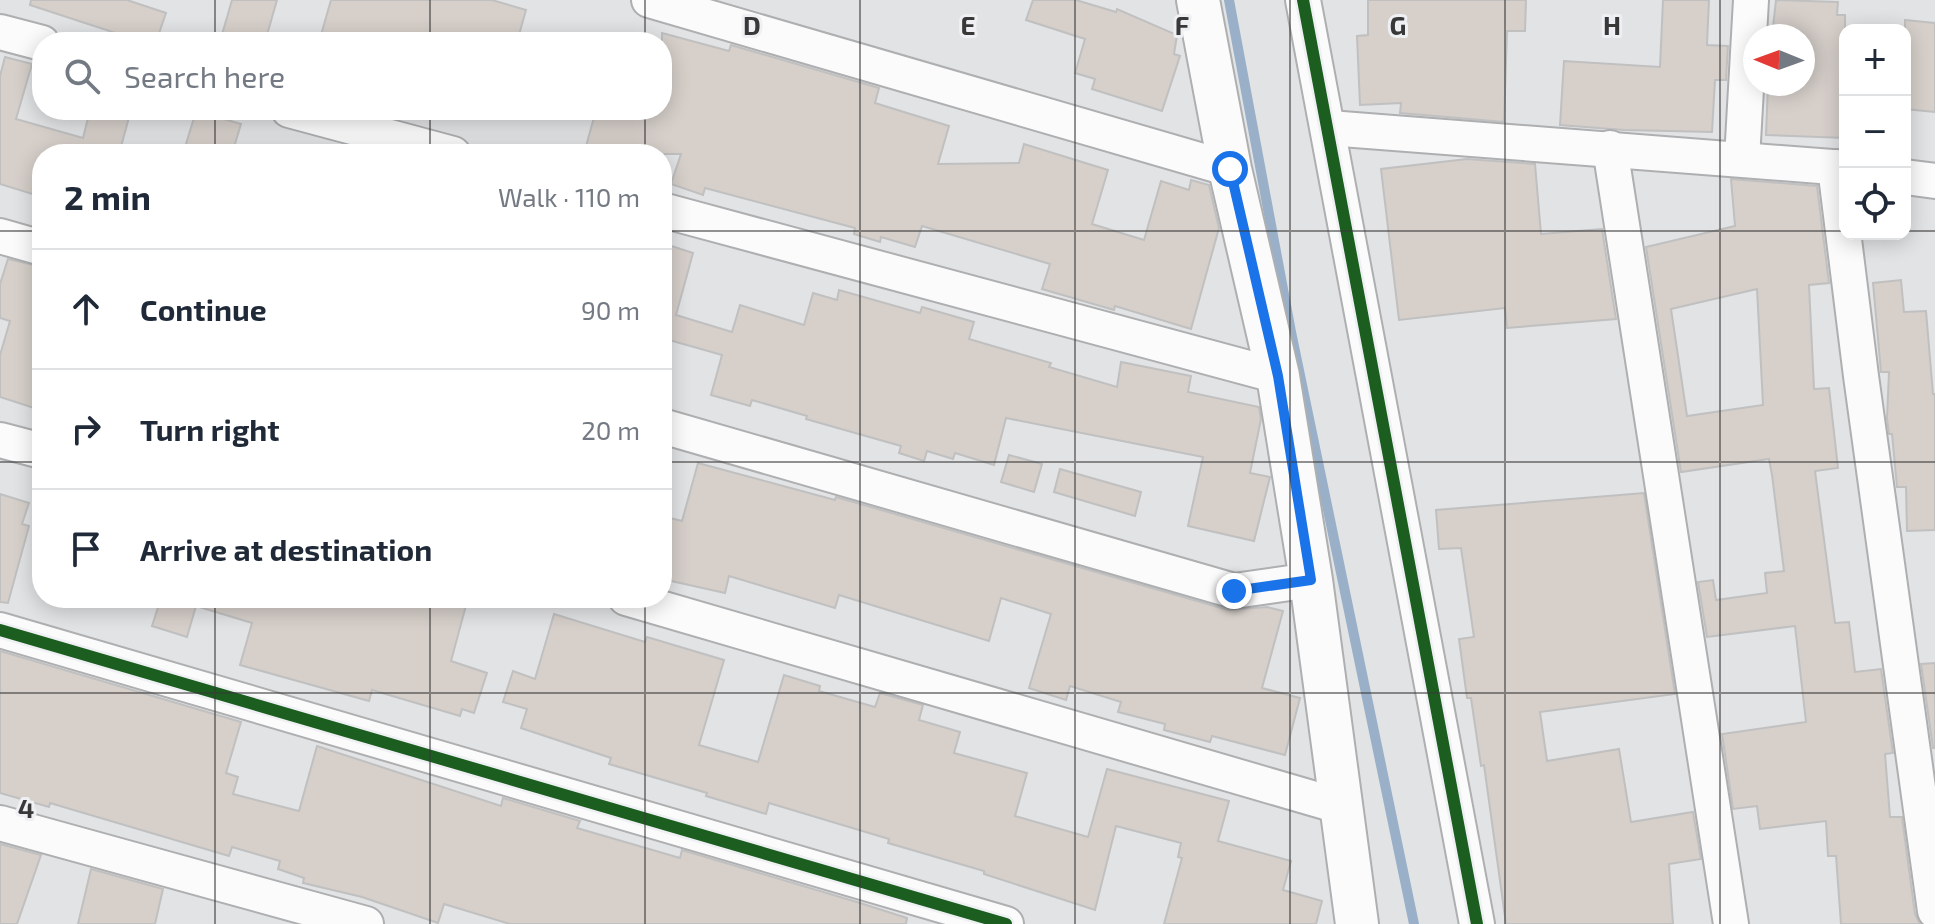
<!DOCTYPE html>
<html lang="en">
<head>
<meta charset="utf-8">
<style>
  :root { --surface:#fff; --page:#f6f6f7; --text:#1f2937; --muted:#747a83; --line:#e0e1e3 }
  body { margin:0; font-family:"Exo 2",sans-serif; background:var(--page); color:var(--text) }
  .controls { position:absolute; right:24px; top:24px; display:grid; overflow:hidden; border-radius:16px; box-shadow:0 4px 20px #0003 }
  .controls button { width:72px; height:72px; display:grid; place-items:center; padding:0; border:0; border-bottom:2px solid var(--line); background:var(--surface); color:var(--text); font:40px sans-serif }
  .compass { position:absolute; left:1743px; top:24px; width:72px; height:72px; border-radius:50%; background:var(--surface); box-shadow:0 4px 20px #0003; rotate:271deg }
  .stop { position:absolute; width:24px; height:24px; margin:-18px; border:6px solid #1a73e8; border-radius:50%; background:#fff }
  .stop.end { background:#1a73e8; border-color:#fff; box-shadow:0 2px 8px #0008 }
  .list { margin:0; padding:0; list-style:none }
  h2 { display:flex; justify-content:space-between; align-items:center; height:104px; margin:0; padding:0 32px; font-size:34px }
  h2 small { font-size:26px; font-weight:400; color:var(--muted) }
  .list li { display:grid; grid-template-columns:52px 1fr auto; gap:24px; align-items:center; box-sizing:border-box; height:120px; padding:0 32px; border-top:2px solid var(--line) }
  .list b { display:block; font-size:30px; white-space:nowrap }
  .list em { font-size:26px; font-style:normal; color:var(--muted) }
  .icon { flex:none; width:44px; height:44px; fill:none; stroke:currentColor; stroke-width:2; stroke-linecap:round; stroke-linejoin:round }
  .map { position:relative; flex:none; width:1935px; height:924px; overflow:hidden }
  .search { position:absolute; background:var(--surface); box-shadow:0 4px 20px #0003; left:32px; top:32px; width:640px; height:88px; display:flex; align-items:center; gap:20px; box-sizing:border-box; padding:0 28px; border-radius:32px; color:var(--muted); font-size:30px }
  .panel { position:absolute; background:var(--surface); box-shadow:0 4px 20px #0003; left:32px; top:144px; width:640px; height:464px; border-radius:32px }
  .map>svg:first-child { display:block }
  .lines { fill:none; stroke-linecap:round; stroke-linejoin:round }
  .stream { stroke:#99b0c8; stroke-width:10 }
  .building { fill:#d6cfca; stroke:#c0c0c1; stroke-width:2; fill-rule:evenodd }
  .minor-casing { stroke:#aeafb1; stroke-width:38 }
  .tertiary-casing { stroke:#aeafb1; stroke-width:46 }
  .minor { stroke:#fbfbfb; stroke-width:34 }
  .tertiary { stroke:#fbfbfb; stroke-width:42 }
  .cycleway-casing { stroke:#eff0f3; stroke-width:17 }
  .cycleway { stroke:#1b5e20; stroke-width:12 }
  .route { stroke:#1a73e8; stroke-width:10 }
  .grid { fill:none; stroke:#383839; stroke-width:2; stroke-opacity:0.55 }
  .grid-label { font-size:26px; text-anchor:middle; font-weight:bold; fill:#383839; stroke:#eff0f3; stroke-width:6; stroke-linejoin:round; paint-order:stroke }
</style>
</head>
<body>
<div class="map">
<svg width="1935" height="924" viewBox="0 0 1935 924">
  <rect width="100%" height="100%" fill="#e2e3e5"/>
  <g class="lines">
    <!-- stream -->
    <path class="stream" d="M1229 0 1291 332 1414 924"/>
  </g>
  <!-- building -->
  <g class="building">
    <path d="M31 0H127L166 13 156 42H143L30 5Z"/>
    <path d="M232 0H277L265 42H236L221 38Z"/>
    <path d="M331 0H492L526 10 517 42H319Z"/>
    <path d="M1033 0H1076L1116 12 1117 9 1177 35 1174 54 1180 56 1162 111 1092 89 1095 79 1075 73 1085 39 1026 20Z"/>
    <path d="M1368 0H1526L1525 31H1507L1504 122 1400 113 1401 103 1360 105 1357 36 1368 35Z"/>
    <path d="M1663 0H1709L1707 45 1728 46 1726 80H1715L1712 132 1624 130 1560 125 1564 61 1660 67Z"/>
    <path d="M1776 0 1838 2 1837 15H1845V138L1766 135 1768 84H1803V36H1772Z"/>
    <path d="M1905 20 1935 23V112L1905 109Z"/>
    <path d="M662 33 729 51 731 45 879 88 875 103 949 126 938 164 1019 163 1024 144 1108 170 1092 224 1144 240 1161 181 1189 190 1191 180 1209 185 1219 228 1191 329 1115 306 1114 310 1042 289 1050 264 922 226 915 247 881 237 880 242 854 234 855 228 705 188 703 195 671 184 681 154H599L585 150 596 110H662Z"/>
    <path d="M5 57 32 64 16 119 83 138 90 110H131L119 154H42V197L0 184V76Z"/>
    <path d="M196 111 241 124 232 154H183Z"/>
    <path d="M1467 159 1535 164 1541 234 1602 229 1616 319 1507 328 1505 308 1399 320 1381 169Z"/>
    <path d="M1731 179 1817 186 1829 283 1809 285 1814 389 1829 388 1838 468 1815 471 1835 623 1849 622 1855 672 1881 669 1893 753 1885 754 1890 817H1902L1915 914 1920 924H1841L1836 856H1828L1826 821 1760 829 1757 806 1733 809 1722 734 1806 722 1795 626 1707 637 1698 582 1713 580 1716 600 1767 593 1765 573 1784 571 1772 475 1769 459 1681 472 1646 247 1735 226ZM1757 289 1763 405 1687 416 1671 309Z"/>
    <path d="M662 243 693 253 676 315 732 332 740 305 804 325 813 293 837 300 839 290 920 313 922 307 974 322 969 339 1051 363 1049 367 1117 387 1121 362 1191 376 1188 392 1259 407 1261 419 1250 473 1270 477 1254 541 1188 526 1203 457 1006 418 994 465 955 453 953 459 927 451 924 461 899 453 901 446 806 419 807 416 752 400 750 406 711 395 722 355 662 338Z"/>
    <path d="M8 259 42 267V401L36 399 34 408 0 397V355L10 321 0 318V284Z"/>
    <path d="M1901 280 1904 312 1926 311 1933 394H1935V530L1907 531 1906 487H1897L1892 434H1889L1887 418 1889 372H1881L1873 283Z"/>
    <path d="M1009 455 1042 464 1034 492 1001 482Z"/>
    <path d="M698 463 835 500 836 497 1228 610 1267 607 1283 611 1262 688 1300 698 1285 755 1212 736 1210 742 1164 730 1165 724 1118 712 1121 702 1070 686 1066 700 1029 688 1051 614 1001 598 989 641 839 595 835 608 729 576 725 593 662 579V516L682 521Z"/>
    <path d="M1060 469 1141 492 1135 516 1054 492Z"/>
    <path d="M1644 493 1675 694 1540 712 1547 761 1619 749 1631 822 1693 812 1701 859 1669 864 1673 924H1506L1484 765 1481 766 1471 698H1467L1459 639 1474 637 1461 548 1439 549 1436 510Z"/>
    <path d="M0 494 29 503 22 524 29 526 8 603 0 602Z"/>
    <path d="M161 598H468L451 661 487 673 474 713 462 709 460 716 372 690 369 701 240 665 252 623 196 606 187 637 152 626Z"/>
    <path d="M554 614 645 642 647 637 724 660 699 745 758 762 784 675 820 686 819 691 875 707 880 693 923 705 919 720 960 732 954 753 1027 773 1015 816 1088 837 1107 769 1229 801 1218 841 1291 861 1283 890 1322 901 1316 924H1164L1182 858 1178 857 1181 843 1116 826 1095 910 984 874V871L888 843 889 839 769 803 766 814 706 796 707 793 609 764 611 758 521 728 527 709 503 702 513 671 535 679Z"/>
    <path d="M0 651 241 722 226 773 238 777 233 794 299 811 317 746 501 806 503 798 580 821 577 828 680 858 682 850 857 902 907 918 906 924H510L444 904 438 923 362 897 303 883 304 878 278 869 280 861 232 847 229 856 50 803 49 807 0 793Z"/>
    <path d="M1935 663V748H1933L1921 664Z"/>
    <path d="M0 844 41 855 17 924H0Z"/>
    <path d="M91 869 163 889 155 924H78Z"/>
  </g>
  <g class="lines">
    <!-- minor casing -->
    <g class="minor-casing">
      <g id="minor">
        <path d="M649 0 1230 169"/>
        <path d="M1303 0 1477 924"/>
        <path d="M0 32 42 43"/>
        <path d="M289 110 453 154"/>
        <path d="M1329 128 1845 168"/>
        <path d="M1610 148 1731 924"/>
        <path d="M1742 159 1751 0"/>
        <path d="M1835 167 1861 376 1935 911"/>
        <path d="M1905 177 1935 181"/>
        <path d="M662 210 1278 376"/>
        <path d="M0 236 42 248"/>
        <path d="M662 426 1234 591 1311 580"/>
        <path d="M0 440 42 451"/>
        <path d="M626 598 1339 806"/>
        <path d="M0 630 1006 924"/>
        <path d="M0 823 366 924"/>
      </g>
    </g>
    <!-- tertiary casing -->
    <g class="tertiary-casing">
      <path id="tertiary" d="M1198 0 1230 169 1278 376 1311 580 1357 924"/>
    </g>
    <!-- minor -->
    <use href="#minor" class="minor"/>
    <!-- tertiary -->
    <use href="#tertiary" class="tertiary"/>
    <!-- cycleway casing -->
    <g class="cycleway-casing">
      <g id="cycleway">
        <path d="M1303 0 1477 924"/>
        <path d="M0 630 1006 924"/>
      </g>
    </g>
    <!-- cycleway -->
    <use href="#cycleway" class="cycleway"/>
  </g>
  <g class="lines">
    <!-- route -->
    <path class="route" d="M1230 169 1278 376 1311 580 1234 591"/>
  </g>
  <!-- grid -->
  <path class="grid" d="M215 0V42M430 0V42M645 0V42M860 0V924M1075 0V924M1290 0V924M1505 0V924M1720 0V924M215 110V154M430 110V154M645 110V154M0 231H42M662 231H1845M1905 231H1935M0 462H42M662 462H1935M215 598V924M430 598V924M645 598V924M0 693H1935"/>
  <g class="grid-label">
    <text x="752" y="35">D</text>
    <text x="968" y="35">E</text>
    <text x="1182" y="35">F</text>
    <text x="1398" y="35">G</text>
    <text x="1612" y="35">H</text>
    <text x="26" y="818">4</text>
  </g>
</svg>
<div class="controls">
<button>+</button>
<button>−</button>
<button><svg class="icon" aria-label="locate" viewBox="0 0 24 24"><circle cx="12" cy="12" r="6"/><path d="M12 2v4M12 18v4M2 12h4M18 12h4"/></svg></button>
</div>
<svg class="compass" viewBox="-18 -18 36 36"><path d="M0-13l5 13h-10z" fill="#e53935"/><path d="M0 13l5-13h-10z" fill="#747a83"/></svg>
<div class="stop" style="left:1230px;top:169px"></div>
<div class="stop end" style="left:1234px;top:591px"></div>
<div class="search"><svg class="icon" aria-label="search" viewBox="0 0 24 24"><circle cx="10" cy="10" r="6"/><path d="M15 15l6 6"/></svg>Search here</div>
<section class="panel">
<h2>2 min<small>Walk · 110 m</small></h2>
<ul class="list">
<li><svg class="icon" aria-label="ahead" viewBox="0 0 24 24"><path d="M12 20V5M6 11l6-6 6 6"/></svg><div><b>Continue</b></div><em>90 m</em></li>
<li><svg class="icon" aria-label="right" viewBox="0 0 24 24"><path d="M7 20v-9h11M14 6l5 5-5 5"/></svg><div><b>Turn right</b></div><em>20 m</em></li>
<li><svg class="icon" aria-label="arrive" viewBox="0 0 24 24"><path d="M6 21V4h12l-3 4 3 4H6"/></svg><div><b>Arrive at destination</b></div></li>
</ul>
</section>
</div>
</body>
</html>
